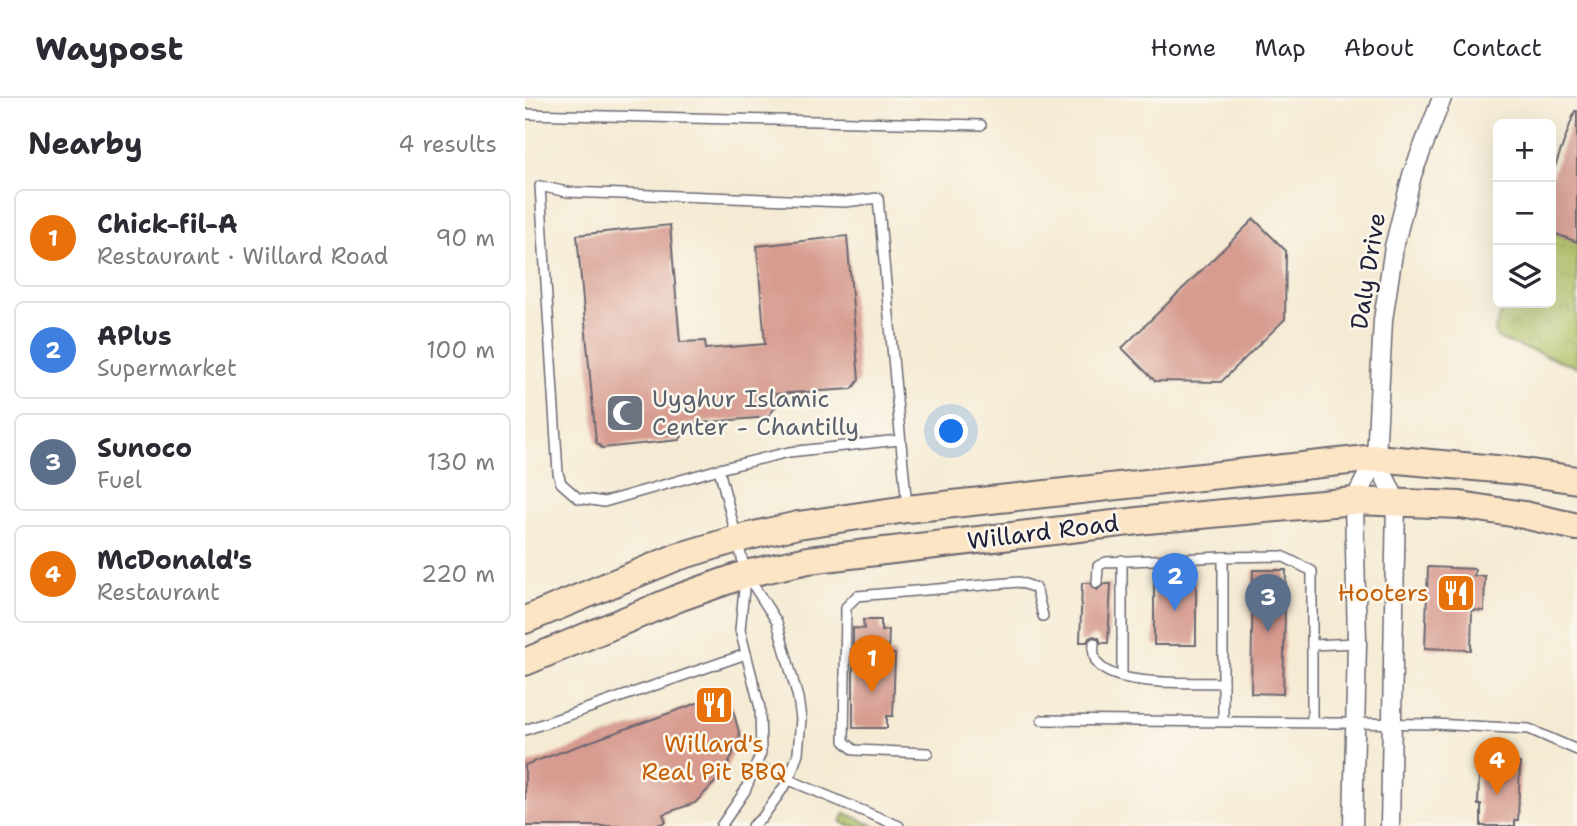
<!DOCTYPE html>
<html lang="en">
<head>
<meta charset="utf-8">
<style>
  :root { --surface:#fff; --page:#f2f2f3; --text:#2b2b33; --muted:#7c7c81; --line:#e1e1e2; --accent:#d1495b }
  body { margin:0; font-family:"Shantell Sans",sans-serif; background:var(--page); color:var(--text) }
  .controls { position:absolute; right:21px; top:21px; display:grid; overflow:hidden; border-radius:10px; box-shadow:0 7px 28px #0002 }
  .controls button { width:63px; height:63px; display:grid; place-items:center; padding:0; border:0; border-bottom:2px solid var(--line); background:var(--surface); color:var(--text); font:35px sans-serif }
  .you { position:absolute; left:427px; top:334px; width:24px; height:24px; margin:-18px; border:5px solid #fff; border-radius:50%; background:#1a73e8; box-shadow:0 0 0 10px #1a73e833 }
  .badge { display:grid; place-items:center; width:46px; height:46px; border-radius:50%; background:var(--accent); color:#fff; font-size:23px; font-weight:700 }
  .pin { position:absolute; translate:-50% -58px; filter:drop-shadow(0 2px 4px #0008) }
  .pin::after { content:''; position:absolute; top:37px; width:24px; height:21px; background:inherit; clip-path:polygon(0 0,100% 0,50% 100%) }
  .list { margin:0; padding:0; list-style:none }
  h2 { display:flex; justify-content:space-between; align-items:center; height:91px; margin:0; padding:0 28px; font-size:30px }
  h2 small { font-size:23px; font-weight:400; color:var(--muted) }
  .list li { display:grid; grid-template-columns:46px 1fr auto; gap:21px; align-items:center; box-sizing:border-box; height:98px; margin:0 14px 14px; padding:0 14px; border:2px solid var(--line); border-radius:10px }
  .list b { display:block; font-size:26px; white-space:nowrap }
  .list p { margin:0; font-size:23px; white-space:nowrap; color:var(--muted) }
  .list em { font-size:23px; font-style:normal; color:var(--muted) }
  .icon { flex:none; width:38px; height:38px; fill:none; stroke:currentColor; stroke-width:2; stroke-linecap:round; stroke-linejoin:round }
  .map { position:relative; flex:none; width:1052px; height:728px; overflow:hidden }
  header { display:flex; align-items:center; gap:42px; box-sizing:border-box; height:98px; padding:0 35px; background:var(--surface); border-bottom:2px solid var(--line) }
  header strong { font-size:33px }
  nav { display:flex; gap:38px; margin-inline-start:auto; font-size:24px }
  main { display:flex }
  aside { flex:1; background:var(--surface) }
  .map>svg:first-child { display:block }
  .grass { fill:url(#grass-tufts); stroke:#68714f; stroke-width:2 }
  .park { fill:url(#park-crowns); stroke:#68714f; stroke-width:2 }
  .building { fill:#d79b90 }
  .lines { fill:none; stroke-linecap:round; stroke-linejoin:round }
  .service-casing { stroke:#6c6871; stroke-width:12 }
  .minor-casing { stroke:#6c6871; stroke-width:21 }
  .secondary-casing { stroke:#6c6871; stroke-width:30 }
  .service { stroke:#fff; stroke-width:9 }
  .minor { stroke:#fff; stroke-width:18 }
  .secondary { stroke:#fce5c4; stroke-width:26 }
  .labels { text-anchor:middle; stroke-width:5; stroke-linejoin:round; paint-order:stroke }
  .street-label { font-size:24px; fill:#22223b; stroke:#fbf7ec }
  .worship-label { font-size:24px; fill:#5b616d; stroke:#fbf7ec; text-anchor:start }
  .food-label { font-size:24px; fill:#c56008; stroke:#fbf7ec; text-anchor:end }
</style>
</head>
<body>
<header>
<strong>Waypost</strong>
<nav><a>Home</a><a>Map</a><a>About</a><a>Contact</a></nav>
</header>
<main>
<aside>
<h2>Nearby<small>4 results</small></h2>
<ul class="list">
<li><span class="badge" style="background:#e8710a">1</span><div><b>Chick-fil-A</b><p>Restaurant · Willard Road</p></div><em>90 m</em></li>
<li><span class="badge" style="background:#3f7fe0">2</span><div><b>APlus</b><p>Supermarket</p></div><em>100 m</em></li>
<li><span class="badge" style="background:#5c6f8a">3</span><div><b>Sunoco</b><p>Fuel</p></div><em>130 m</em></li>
<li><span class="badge" style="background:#e8710a">4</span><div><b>McDonald's</b><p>Restaurant</p></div><em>220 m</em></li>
</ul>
</aside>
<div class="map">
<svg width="1052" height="728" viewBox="0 0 1052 728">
  <defs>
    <pattern id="grass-tufts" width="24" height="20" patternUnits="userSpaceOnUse" patternTransform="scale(1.75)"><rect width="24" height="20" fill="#aec063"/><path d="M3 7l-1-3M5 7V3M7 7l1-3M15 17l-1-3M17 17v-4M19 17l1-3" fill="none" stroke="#8d9c53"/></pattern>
    <pattern id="park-crowns" width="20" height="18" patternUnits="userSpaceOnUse" patternTransform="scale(1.75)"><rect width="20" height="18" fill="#aec063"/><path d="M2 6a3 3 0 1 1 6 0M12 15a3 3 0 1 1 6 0" fill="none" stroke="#8d9c53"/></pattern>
  </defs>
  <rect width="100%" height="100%" fill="#fbf7ec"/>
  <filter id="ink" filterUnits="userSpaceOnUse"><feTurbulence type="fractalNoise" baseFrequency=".0143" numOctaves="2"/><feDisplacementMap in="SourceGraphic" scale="14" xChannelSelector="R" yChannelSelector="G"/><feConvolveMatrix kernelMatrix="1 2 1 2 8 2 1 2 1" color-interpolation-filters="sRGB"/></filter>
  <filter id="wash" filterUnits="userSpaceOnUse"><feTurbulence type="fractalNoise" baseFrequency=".00686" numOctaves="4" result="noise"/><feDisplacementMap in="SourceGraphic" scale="28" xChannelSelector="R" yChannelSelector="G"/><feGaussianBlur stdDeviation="1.57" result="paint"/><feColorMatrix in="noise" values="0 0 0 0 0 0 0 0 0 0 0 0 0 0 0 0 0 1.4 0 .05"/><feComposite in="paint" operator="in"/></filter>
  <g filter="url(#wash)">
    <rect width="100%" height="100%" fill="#f5ebd4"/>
    <!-- grass -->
    <path class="grass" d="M320 715 350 728H324L316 724Z"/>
    <!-- park -->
    <path class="park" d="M1026 134 1052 144V269L977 242 971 238 970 231 980 205H1026Z"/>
    <g id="blocks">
      <!-- building -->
      <g class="building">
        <path d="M1050 13H1052V144L1026 134V80Z"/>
        <path d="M729 121 761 153 760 221 696 284 630 283 597 250Z"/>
        <path d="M145 127 155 244 180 243 181 251 240 246 232 148 322 138 334 282 327 291 251 296V308L243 319 160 326V335L154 342 77 350 71 344 52 137Z"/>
        <path d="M903 469 950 471 949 478H960L959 513 947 512 946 552 900 550Z"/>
        <path d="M728 472H761L758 596 726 595Z"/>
        <rect x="629" y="479" width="42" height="68"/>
        <path d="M557 485H565L568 490 572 492 579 486H586L583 545H576L574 540 569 538 564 540 562 544H555Z"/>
        <path d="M338 522H356V533L364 532 363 555 370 556 368 618H362V630H328V530L339 531Z"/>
        <path d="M203 594 215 638 200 674 170 705 138 716 141 724 129 728H0V667Z"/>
        <path d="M958 659 990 660V665H995L993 722H990V728H956V707H953L954 677H952V661H958Z"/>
      </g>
    </g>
  </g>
  <g filter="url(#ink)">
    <use href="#blocks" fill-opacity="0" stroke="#6c6871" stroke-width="2"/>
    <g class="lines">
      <!-- service casing -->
      <g class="service-casing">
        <g id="service">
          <path d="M0 16 456 27"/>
          <path d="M374 342 264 354 194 371 79 404 53 400 36 385 33 375 15 88 42 94 320 104 353 100 382 409"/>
          <path d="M194 371 221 476 252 524 273 600 276 621 273 655 264 682 237 720 227 728"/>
          <path d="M597 462V578"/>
          <path d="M572 485 573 468 581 464 698 459"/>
          <path d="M569 545C568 552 568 560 573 566 591 589 670 584 698 585"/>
          <path d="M787 547 832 545"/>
          <path d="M517 622 909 626 1004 631 1052 652"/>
          <path d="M698 623V459L757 458 787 473V623"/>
          <path d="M0 632 221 556"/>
          <path d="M403 655 329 652 319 643 321 509 332 498 494 484 511 490 518 518"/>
          <path d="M231 668 374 728"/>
          <path d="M196 728 220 693 236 655 235 610 215 532 220 481"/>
        </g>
      </g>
      <!-- minor casing -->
      <g class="minor-casing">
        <g id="minor">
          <path d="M851 360 871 403 865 728"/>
          <path d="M828 728 832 545 829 403 851 360 858 222 869 149 887 77 917 0"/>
        </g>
      </g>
      <!-- secondary casing -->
      <g class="secondary-casing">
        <g id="secondary">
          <path d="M0 522 152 459 212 441 273 427 382 411 851 360 993 373 1052 382"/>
          <path d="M0 564 156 499 221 476 283 462 622 422 829 403 935 407 999 417 1052 429"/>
        </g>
      </g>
      <!-- service -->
      <use href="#service" class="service"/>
      <!-- minor -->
      <use href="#minor" class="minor"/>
      <!-- secondary -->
      <use href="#secondary" class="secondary"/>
    </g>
  </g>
  <!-- icons -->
  <defs>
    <g id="mosque-square" transform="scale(2.0125)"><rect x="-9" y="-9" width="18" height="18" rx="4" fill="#6b7280" stroke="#fbf7ec"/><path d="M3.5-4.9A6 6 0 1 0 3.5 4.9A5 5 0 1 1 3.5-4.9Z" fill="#fff"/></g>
    <g id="restaurant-square" transform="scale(2.0125)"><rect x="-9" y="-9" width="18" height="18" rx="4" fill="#e8710a" stroke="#fbf7ec"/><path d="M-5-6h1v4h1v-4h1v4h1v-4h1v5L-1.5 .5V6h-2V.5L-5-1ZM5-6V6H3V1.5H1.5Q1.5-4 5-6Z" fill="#fff"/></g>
  </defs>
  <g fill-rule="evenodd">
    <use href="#mosque-square" x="100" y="315"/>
    <use href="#restaurant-square" x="931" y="495"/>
    <use href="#restaurant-square" x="189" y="607"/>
  </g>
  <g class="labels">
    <!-- street labels -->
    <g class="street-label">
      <text transform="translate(843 173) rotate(-81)" y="8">Daly Drive</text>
      <text transform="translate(518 434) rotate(-7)" y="8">Willard Road</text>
    </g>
    <!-- worship labels -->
    <g class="worship-label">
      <text x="127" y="309">Uyghur Islamic<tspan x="127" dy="28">Center - Chantilly</tspan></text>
    </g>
    <!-- food labels -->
    <g class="food-label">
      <text x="904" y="503">Hooters</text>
      <text x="189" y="654" text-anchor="middle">Willard's<tspan x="189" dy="28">Real Pit BBQ</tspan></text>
    </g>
  </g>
</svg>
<div class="controls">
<button>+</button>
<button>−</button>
<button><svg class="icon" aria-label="layers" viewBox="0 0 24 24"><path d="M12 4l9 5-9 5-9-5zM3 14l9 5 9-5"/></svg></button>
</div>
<div class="you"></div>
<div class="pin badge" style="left:347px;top:595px;background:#e8710a">1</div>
<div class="pin badge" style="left:650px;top:513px;background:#3f7fe0">2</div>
<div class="pin badge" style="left:743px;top:534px;background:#5c6f8a">3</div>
<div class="pin badge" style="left:972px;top:697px;background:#e8710a">4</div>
</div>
</main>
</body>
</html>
